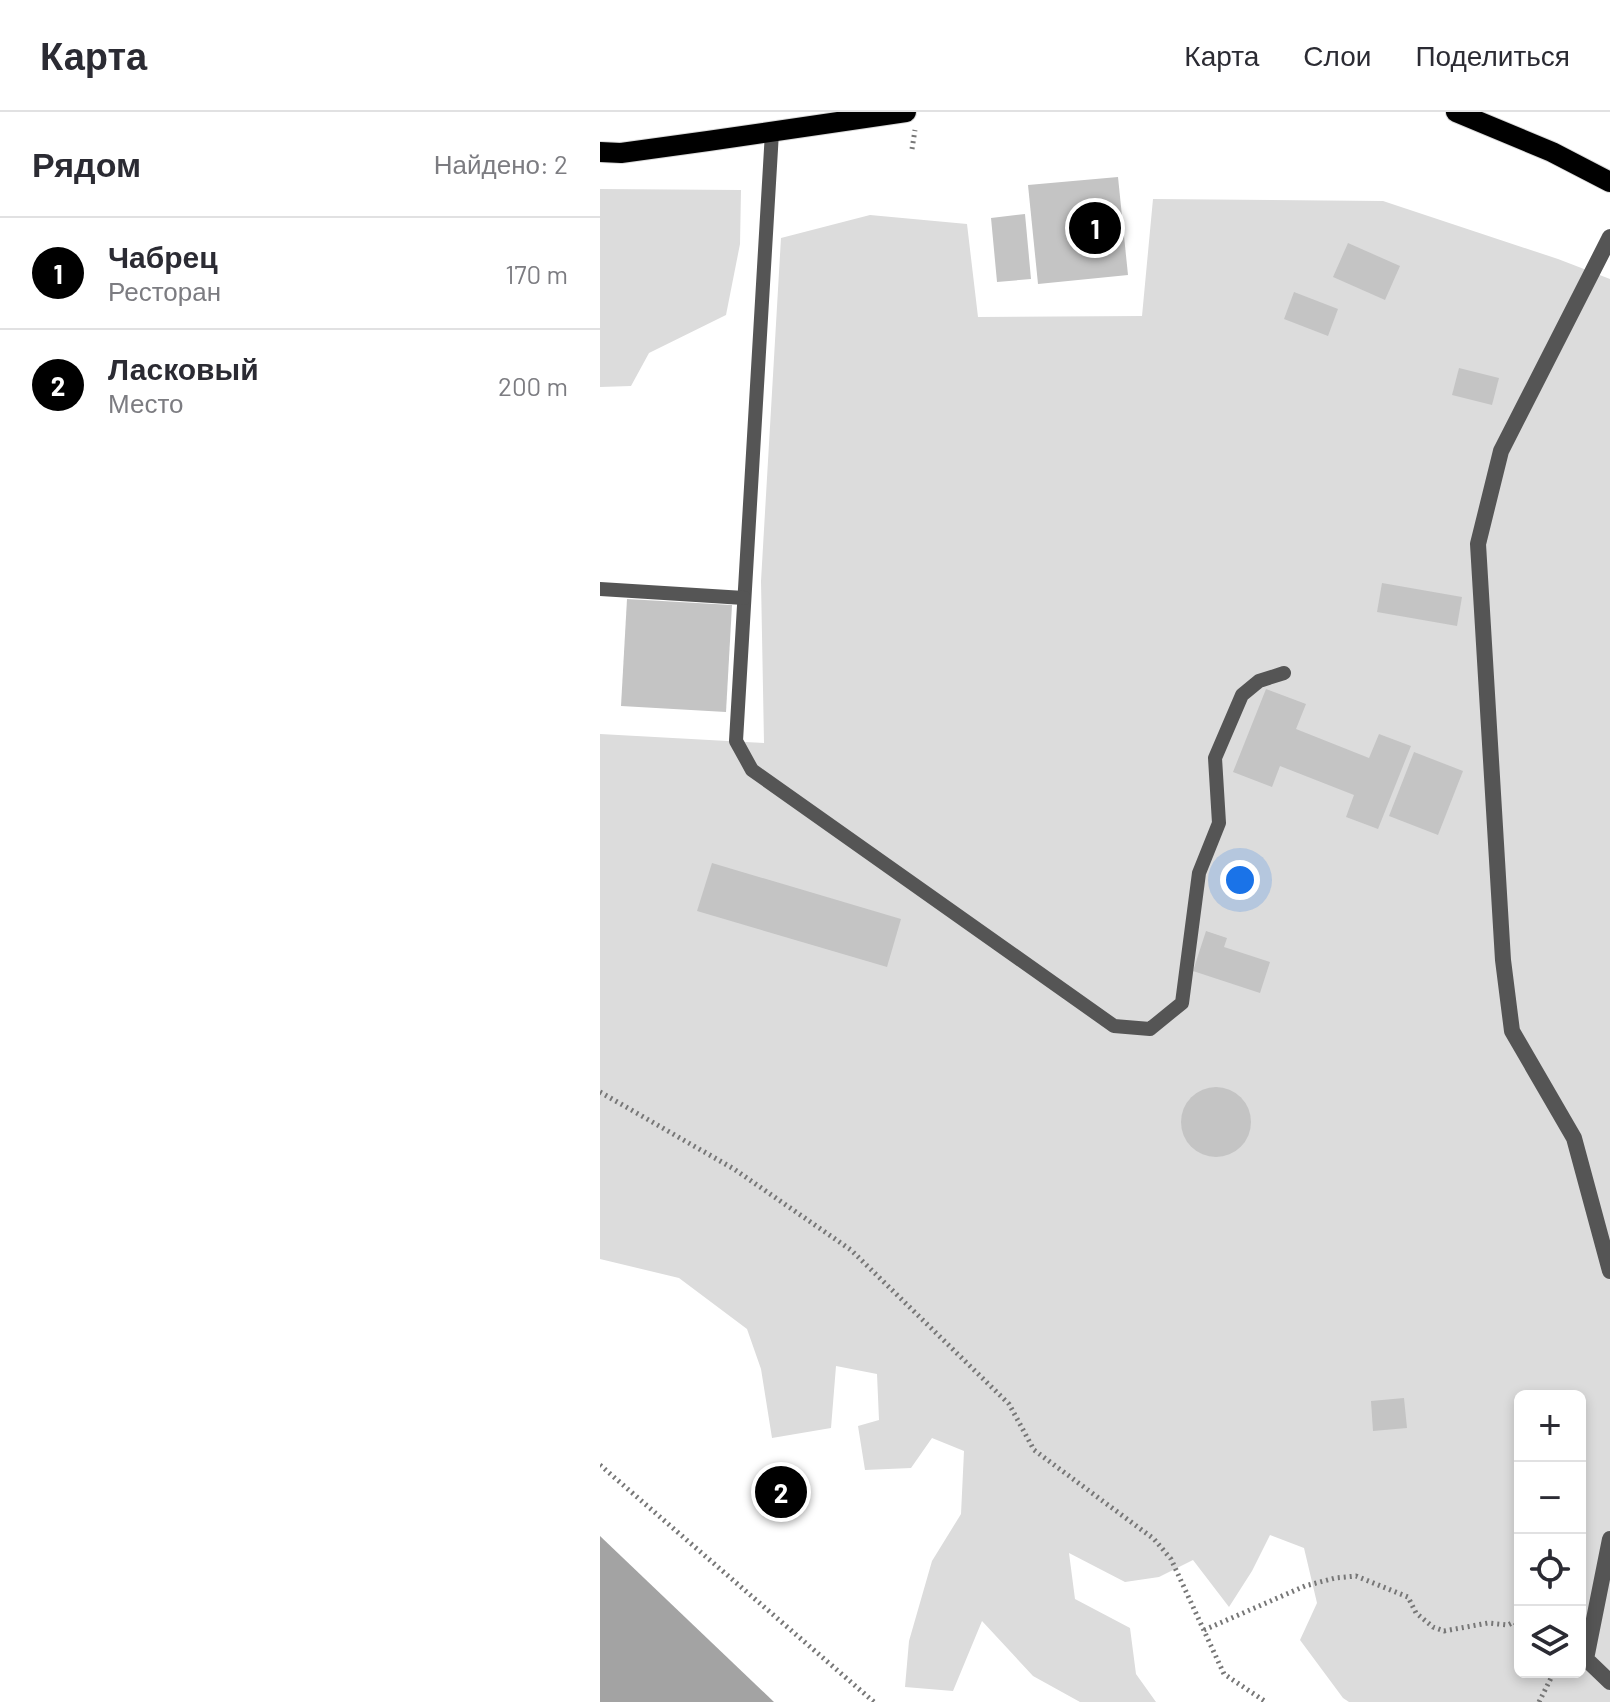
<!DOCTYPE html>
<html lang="ru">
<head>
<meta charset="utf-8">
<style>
  :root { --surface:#fff; --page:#f2f2f3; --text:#2b2b33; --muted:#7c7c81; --line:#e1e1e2; --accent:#000 }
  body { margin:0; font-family:Barlow,sans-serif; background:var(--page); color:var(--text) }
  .controls { position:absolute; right:24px; bottom:24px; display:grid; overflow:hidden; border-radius:12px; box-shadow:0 4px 12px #0003 }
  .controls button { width:72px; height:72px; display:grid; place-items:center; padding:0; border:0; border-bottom:2px solid var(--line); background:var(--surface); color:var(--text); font:40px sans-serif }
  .you { position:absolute; left:640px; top:768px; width:28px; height:28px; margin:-20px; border:6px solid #fff; border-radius:50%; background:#1a73e8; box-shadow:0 0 0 12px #1a73e833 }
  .badge { display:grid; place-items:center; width:52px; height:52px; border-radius:50%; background:var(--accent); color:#fff; font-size:26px; font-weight:700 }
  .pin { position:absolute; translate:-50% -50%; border:4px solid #fff; box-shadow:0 2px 8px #0006 }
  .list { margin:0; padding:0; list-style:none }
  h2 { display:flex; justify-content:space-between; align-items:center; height:104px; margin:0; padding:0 32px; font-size:34px }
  h2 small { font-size:26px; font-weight:400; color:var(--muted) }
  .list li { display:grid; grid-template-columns:52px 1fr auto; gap:24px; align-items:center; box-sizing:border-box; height:112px; padding:0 32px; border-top:2px solid var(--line) }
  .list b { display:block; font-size:30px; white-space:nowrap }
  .list p { margin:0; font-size:26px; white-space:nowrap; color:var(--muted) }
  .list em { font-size:26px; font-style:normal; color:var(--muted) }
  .icon { flex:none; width:44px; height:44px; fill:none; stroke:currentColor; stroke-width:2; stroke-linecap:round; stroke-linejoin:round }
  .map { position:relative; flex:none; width:1010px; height:1590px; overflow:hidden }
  header { display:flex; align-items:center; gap:48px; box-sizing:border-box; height:112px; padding:0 40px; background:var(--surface); border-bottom:2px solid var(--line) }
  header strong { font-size:38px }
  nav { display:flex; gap:44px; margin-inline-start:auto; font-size:28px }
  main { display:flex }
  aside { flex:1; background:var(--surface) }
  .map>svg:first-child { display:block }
  .green { fill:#dcdcdc; fill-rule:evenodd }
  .water { fill:#a3a3a3 }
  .building { fill:#c4c4c4 }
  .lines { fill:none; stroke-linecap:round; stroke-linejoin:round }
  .primary-casing { stroke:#dbdbdb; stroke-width:22 }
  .path { stroke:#777; stroke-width:5; stroke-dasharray:2 4; stroke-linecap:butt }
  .service { stroke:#555; stroke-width:14 }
  .minor { stroke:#555; stroke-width:16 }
  .primary { stroke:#000; stroke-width:20 }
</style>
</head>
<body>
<header>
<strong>Карта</strong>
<nav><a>Карта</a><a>Слои</a><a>Поделиться</a></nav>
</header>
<main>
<aside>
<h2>Рядом<small>Найдено: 2</small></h2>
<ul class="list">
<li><span class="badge">1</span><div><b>Чабрец</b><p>Ресторан</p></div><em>170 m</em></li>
<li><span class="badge">2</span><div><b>Ласковый</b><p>Место</p></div><em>200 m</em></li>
</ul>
</aside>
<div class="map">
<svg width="1010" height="1590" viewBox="0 0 1010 1590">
  <rect width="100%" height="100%" fill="#fff"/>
  <!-- green -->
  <g class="green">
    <path d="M0 77 141 78 140 132 126 203 49 241 31 274 0 275Z"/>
    <path d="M553 87 783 89 958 147 1010 167V1590H749L743 1586 700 1528 717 1491 704 1436 670 1423 652 1459 629 1495 593 1448 559 1465 525 1470 469 1441 475 1487 530 1516 536 1562 556 1590H480L433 1564 382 1509 353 1579 305 1575 309 1529 332 1449 361 1402 364 1339 332 1326 311 1356 265 1358 258 1314 279 1308 277 1262 236 1254 231 1316 172 1326 161 1257 147 1217 79 1166 0 1147V622L164 631 161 469 181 126 270 103 367 112 378 205 542 204ZM920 1284H980V1560H920Z"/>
  </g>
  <!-- water -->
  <path class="water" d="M0 1424 174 1590H0Z"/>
  <!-- building -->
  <g class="building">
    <path d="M518 65 528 163 438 172 428 73Z"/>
    <path d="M425 102 431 167 397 170 391 106Z"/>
    <path d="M748 131 800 154 785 188 733 165Z"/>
    <path d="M694 180 738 197 728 224 684 207Z"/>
    <path d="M859 256 899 266 892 293 852 283Z"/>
    <path d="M782 471 862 485 857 514 777 500Z"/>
    <path d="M27 487 132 493 126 600 21 594Z"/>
    <path d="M666 577 706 592 696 617 769 646 779 622 811 634 778 717 746 705 754 683 680 654 672 675 633 660Z"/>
    <path d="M814 640 863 659 838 723 789 704Z"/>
    <path d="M112 751 301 807 287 855 97 799Z"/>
    <path d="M606 819 627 826 624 835 670 850 660 881 593 859Z"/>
    <circle cx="616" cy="1010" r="35"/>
    <path d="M804 1286 807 1316 773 1319 771 1289Z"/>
  </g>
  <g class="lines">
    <!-- primary casing -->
    <g class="primary-casing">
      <g id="primary">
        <path d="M856 0 952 40 1010 70"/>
        <path d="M0 40 21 41 108 29 306 0"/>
      </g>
    </g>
    <!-- path -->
    <g class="path">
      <path d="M312 37 315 18"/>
      <path d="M0 980 134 1057 251 1138 409 1292 434 1338 554 1427 571 1447 624 1562 666 1590"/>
      <path d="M0 1353 274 1590"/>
      <path d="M604 1518 705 1474 735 1466 756 1464 808 1485 816 1501 833 1515 844 1519 888 1511 908 1513 914 1510 920 1514"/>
      <path d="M939 1590 954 1560"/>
    </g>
    <!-- service -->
    <g class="service">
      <path d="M172 20 136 629 152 658 514 914 550 917 582 891 599 761 619 711 615 646 642 583 659 569 684 561"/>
      <path d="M0 477 144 486"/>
    </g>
    <!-- minor -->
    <g class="minor">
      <path d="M1010 125 901 339 878 432 903 848 912 919 974 1026 1010 1159"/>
      <path d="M1010 1427 986 1547 1010 1570"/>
    </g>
    <!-- primary -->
    <use href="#primary" class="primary"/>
  </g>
</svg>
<div class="controls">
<button>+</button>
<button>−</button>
<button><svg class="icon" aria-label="locate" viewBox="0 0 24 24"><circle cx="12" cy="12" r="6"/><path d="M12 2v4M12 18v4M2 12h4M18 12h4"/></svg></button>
<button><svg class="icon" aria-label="layers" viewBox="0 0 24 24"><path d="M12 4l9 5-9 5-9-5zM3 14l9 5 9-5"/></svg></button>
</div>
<div class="you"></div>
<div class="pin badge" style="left:495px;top:116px">1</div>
<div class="pin badge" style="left:181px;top:1380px">2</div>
</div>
</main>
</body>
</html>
